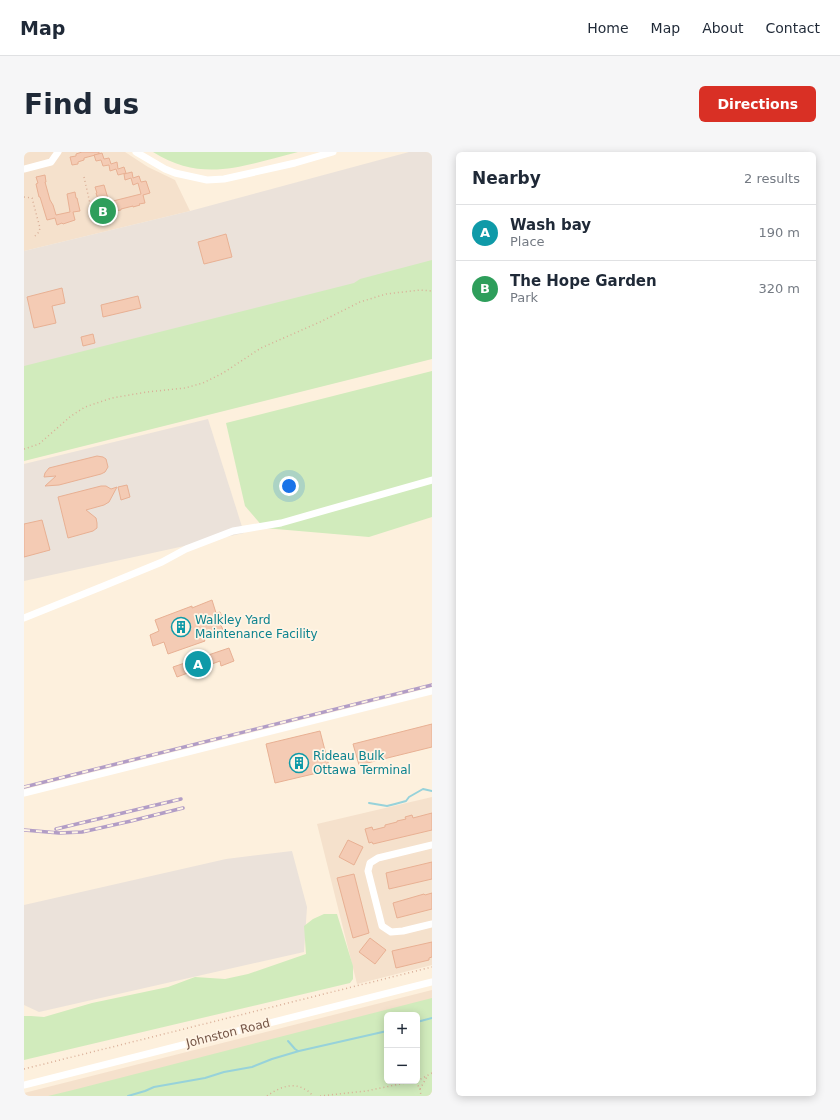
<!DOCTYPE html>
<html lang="en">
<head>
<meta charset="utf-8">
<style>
  :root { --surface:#fff; --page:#f6f6f7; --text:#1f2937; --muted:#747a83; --line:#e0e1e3; --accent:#d93025 }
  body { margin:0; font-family:"DejaVu Sans",sans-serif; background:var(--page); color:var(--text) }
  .controls { position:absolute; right:12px; bottom:12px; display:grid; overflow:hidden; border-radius:6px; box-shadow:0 2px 10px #0003 }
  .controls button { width:36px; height:36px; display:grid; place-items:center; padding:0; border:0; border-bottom:1px solid var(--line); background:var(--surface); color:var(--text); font:20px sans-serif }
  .you { position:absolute; left:265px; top:334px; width:14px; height:14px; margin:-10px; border:3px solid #fff; border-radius:50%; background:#1a73e8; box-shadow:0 0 0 6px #1a73e833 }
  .badge { display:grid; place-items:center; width:26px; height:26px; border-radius:50%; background:var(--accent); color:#fff; font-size:13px; font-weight:700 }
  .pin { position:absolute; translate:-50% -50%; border:2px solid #fff; box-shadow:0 1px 4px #0006 }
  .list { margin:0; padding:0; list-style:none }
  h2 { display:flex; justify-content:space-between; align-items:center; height:52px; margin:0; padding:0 16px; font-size:17px }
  h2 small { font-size:13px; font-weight:400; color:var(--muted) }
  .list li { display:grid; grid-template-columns:26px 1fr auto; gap:12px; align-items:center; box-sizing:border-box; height:56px; padding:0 16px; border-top:1px solid var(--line) }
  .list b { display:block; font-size:15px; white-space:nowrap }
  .list p { margin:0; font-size:13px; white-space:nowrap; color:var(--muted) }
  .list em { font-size:13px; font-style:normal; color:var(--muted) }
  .map { position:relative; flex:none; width:408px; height:944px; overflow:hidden; border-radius:6px }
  header { display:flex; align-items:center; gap:24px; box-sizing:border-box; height:56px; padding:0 20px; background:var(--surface); border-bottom:1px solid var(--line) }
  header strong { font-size:19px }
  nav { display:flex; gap:22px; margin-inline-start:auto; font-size:14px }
  .intro { display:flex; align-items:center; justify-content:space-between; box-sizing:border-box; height:96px; padding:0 24px }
  h1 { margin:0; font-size:28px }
  .button { padding:10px 18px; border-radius:6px; background:var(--accent); color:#fff; font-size:14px; font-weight:700 }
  main { display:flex; gap:24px; padding:0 24px }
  aside { flex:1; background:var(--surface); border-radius:6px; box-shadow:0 2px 10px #0003 }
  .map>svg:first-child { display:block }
  .residential { fill:#f5e1cc; fill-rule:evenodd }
  .industrial { fill:#ebe2da }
  .green { fill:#d1ebbc; fill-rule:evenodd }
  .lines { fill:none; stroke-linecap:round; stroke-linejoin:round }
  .stream { stroke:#97d2da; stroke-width:2 }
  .building { fill:#f4cbb4; stroke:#e8b093 }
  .path { stroke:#d9ae97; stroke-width:1.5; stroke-dasharray:1 3; stroke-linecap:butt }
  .minor { stroke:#fff; stroke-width:7 }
  .rail-casing { stroke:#b29dc6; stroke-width:3.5 }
  .rail { stroke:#fff4e5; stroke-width:2; stroke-dasharray:6; stroke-linecap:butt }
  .labels { text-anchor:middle; stroke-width:3.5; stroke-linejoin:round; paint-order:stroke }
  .culture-label { font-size:12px; fill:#0d838f; stroke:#fff4e5; text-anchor:start }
  .street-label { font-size:12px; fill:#745445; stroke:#fff4e5 }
</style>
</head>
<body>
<header>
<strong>Map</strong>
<nav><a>Home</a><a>Map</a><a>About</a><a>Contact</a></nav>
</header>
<div class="intro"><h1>Find us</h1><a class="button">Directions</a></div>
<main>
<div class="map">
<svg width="408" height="944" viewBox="0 0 408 944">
  <rect width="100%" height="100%" fill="#fdf0dd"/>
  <!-- residential -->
  <g class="residential">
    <path d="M0 0H101L124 15 151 28 166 59 0 99Z"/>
    <path d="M408 645V813L333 832 293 672Z"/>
    <path d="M408 838V944H0V941ZM363 863H393V929H363Z"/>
  </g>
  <!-- industrial -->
  <g class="industrial">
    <path d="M385 0H408V114L0 218V99L166 59Z"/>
    <path d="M184 267 220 381 0 429V312Z"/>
    <path d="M268 699 283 755 280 800 15 860 0 853V753L202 707Z"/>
  </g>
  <!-- green -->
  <g class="green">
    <path d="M129 0H274C221 13 180 32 129 0Z"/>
    <path d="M408 108V207L0 309V214L330 131 336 127Z"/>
    <path d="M408 219V365L345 385 240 376 221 354 202 271Z"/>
    <path d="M300 762H313L329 814V827L326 831 0 908V864H7L20 865 68 851 144 835 171 825 201 827 224 822 282 802 280 774 289 767Z"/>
    <path d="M408 846V944H24L49 938ZM363 863H393V929H363Z"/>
  </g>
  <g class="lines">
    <!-- stream -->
    <g class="stream">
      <path d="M345 651 363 654 371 652 382 649 385 645 399 637 408 639"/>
      <path d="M393 870 408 866"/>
      <path d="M264 889 271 897 274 899"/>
      <path d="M104 944 121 939 130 935 181 926 200 920 228 915 248 907 275 899 363 879"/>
    </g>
  </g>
  <!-- building -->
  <g class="building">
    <path d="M58 0H75V2L60 6V8L54 10V12L48 13 46 5 52 4V2Z"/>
    <path d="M78 1 80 7 85 6 87 12 93 10 94 17 100 15 102 21 94 23 92 17 86 19 85 13 79 14 77 8 72 9 70 3Z"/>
    <path d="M108 20 109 26 115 24 117 30 122 29 126 41 119 43 121 51 115 52 116 53 109 55V54L97 57V58L84 60 82 52 76 54 72 41H73L71 35 80 33 85 50 117 42 114 31 109 33 107 26 101 28 100 22Z"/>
    <path d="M21 23 22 30H21L26 48 29 53 32 63 46 60 43 42 51 40 52 46H53L56 59 49 60 51 68 39 72 38 71 33 73 31 66 23 68 16 45H15L12 32 14 31 12 25Z"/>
    <path d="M202 82 208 105 180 112 174 90Z"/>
    <path d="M38 136 41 151 28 154 32 171 10 176 3 145Z"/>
    <path d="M114 144 117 156 79 165 77 153Z"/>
    <path d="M69 182 71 191 59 194 57 185Z"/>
    <path d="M73 304 79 305 82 307 84 315 81 320 77 322 35 333 21 334 32 324 20 325 21 321 25 316Z"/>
    <path d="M103 333 106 345 97 348 94 335Z"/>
    <path d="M77 334H82L87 337 93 335 85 350 80 353 62 358 72 366 73 371V376L69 379 44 386 34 345Z"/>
    <path d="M18 368 26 398 0 405V372Z"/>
    <path d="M188 448 192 461 196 460 199 467 195 469 200 480 180 487 181 489 144 502 140 490 129 494 126 483 135 479 131 468 168 454V456Z"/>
    <path d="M205 496 210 509 197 514 196 509 153 525 149 515Z"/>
    <path d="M408 572V595L335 613 329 592Z"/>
    <path d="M296 579 306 618 251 631 242 592Z"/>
    <path d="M408 661V678L349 692 348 690 345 691 341 677 348 675 349 678 361 675V673L373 670V669L382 667 381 665 388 663 389 666Z"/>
    <path d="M324 688 339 695 330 713 315 705Z"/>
    <path d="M408 710V727L365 737 362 721Z"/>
    <path d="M330 722 345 781 329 786 313 726Z"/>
    <path d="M408 741V757L373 766 369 751 400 742 401 743Z"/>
    <path d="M346 786 362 798 351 812 335 800Z"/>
    <path d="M408 790V805L405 806V808L372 816 368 799Z"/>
  </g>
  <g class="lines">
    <!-- path -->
    <g class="path">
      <path d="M60 25 70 69"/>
      <path d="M0 45 8 46 16 76 15 80 11 84"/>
      <path d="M0 297 15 292 47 264 61 255 88 246 123 240 161 236 179 231 199 221 237 196 296 170 336 150 362 142 396 138 408 139"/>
      <path d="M0 917 408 815"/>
      <path d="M393 929 408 921"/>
      <path d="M392 930 396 937 397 944"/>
      <path d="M396 937 404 923"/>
      <path d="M243 944C254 936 269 929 282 938 285 939 287 942 289 944"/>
      <path d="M296 944 342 939 381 931 393 929"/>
    </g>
    <!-- minor -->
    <g class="minor">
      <path d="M112 0 141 17 151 21 183 28 200 27 271 11 309 0"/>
      <path d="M0 17 27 10 34 0"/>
      <path d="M0 466 82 433 138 410 162 397 209 379 257 371 408 328"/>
      <path d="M0 641 408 539"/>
      <path d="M408 693 354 706 346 711 344 719 358 774 367 780 379 779 408 772"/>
      <path d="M0 933 408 830"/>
    </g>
    <!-- rail casing -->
    <g class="rail-casing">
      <g id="rail">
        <path d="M0 635 408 533"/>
        <path d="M32 677 157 647"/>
        <path d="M0 678 35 681 58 680 107 669 159 656"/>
      </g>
    </g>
    <!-- rail -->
    <use href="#rail" class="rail"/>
  </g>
  <!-- icons -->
  <defs>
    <g id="building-ring" transform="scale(1)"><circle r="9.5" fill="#fff4e5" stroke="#0f9aa8" stroke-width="1.5"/><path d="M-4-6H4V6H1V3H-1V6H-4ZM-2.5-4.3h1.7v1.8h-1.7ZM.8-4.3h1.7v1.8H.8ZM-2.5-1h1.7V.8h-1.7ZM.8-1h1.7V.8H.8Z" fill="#0f9aa8"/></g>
  </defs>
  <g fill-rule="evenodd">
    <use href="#building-ring" x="157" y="475"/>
    <use href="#building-ring" x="275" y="611"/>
  </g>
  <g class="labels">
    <!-- culture labels -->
    <g class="culture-label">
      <text x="171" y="472">Walkley Yard<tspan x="171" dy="14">Maintenance Facility</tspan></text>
      <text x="289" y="608">Rideau Bulk<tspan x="289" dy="14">Ottawa Terminal</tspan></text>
    </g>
    <!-- street labels -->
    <g class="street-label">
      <text transform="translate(204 881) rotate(-14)" y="4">Johnston Road</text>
    </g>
  </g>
</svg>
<div class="controls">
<button>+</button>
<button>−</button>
</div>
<div class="you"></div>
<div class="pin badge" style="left:174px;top:512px;background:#0f9aa8">A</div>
<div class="pin badge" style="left:79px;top:59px;background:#2e9e5b">B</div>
</div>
<aside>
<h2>Nearby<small>2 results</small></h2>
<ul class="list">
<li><span class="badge" style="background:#0f9aa8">A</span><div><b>Wash bay</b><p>Place</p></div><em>190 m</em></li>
<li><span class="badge" style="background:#2e9e5b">B</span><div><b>The Hope Garden</b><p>Park</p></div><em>320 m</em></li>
</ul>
</aside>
</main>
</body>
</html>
